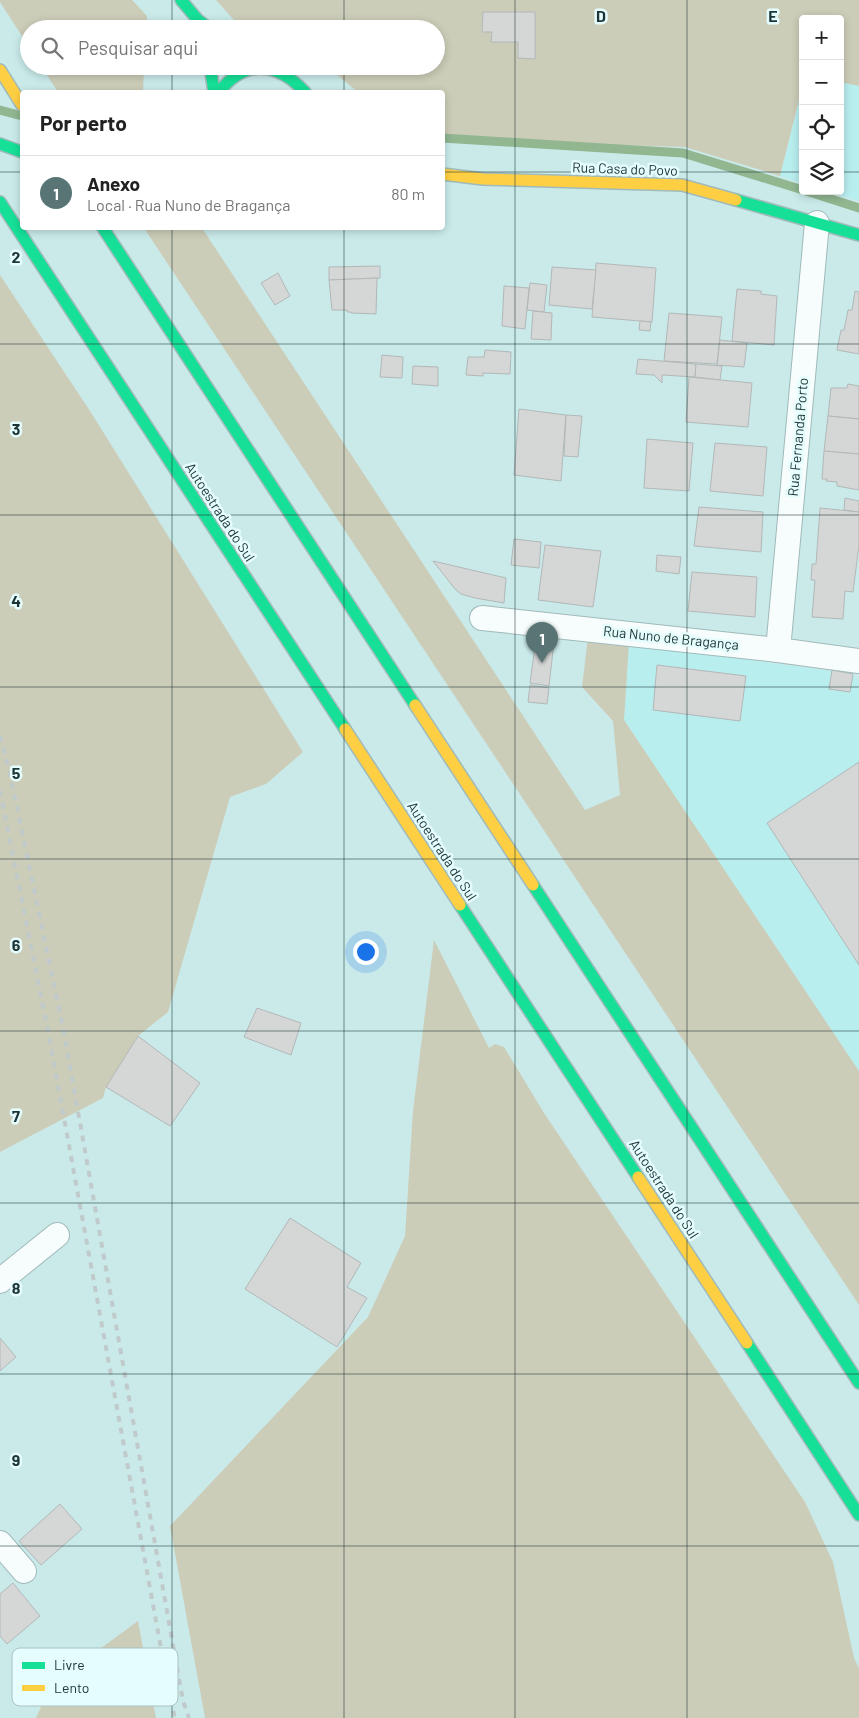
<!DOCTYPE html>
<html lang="pt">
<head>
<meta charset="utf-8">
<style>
  :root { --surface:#fff; --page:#f6f6f6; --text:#222; --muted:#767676; --line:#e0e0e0; --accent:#597474 }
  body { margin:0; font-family:Barlow,sans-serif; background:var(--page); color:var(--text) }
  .controls { position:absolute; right:15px; top:15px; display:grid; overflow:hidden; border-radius:5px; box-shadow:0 2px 8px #0003 }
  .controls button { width:45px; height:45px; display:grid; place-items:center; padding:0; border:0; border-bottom:1px solid var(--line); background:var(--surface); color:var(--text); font:25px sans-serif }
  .you { position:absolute; left:365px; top:951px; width:18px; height:18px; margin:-12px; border:4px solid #fff; border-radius:50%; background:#1a73e8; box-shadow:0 0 0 8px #1a73e833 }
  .badge { display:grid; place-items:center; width:32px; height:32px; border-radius:50%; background:var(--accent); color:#fff; font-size:16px; font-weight:700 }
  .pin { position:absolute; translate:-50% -41px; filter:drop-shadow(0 1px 2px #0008) }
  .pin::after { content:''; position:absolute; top:26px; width:18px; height:15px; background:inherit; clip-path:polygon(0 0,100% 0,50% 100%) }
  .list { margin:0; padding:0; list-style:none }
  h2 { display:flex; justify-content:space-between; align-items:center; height:65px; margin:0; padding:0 20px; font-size:21px }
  h2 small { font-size:16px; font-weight:400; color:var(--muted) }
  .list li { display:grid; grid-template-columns:32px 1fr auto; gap:15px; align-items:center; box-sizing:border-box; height:75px; padding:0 20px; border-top:1px solid var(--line) }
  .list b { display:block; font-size:19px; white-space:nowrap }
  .list p { margin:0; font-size:16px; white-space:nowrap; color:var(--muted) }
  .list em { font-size:16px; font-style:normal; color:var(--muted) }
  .icon { flex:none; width:28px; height:28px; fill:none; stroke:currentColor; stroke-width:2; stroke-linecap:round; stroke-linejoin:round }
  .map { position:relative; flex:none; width:859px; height:1718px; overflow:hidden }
  .search { position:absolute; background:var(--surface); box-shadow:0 2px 8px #0003; left:20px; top:20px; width:425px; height:55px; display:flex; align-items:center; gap:12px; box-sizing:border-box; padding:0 18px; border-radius:28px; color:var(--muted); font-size:19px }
  .panel { position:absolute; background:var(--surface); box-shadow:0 2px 8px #0003; left:20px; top:90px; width:425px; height:140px; border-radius:5px }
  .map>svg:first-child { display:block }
  .built { fill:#b9eeef }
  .green { fill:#cccdb8 }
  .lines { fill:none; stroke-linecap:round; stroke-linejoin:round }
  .stream { stroke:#91b690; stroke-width:9 }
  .building { fill:#d5d6d6; stroke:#b2b8b8 }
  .street-casing { stroke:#a0baba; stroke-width:26 }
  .fast-casing { stroke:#a0baba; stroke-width:14 }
  .slow-casing { stroke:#a0baba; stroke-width:14 }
  .street { stroke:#f7fcfc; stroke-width:24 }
  .fast { stroke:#16e098; stroke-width:11 }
  .slow { stroke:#ffcf43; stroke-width:11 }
  .rail { stroke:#c1caca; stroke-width:4; stroke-dasharray:6 6; stroke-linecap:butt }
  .grid { fill:none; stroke:#1c3435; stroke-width:1; stroke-opacity:0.55 }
  .labels { text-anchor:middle; stroke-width:5; stroke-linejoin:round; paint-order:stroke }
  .street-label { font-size:14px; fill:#1c3435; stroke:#e6fdfd }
  .key { fill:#e6fdfd; stroke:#a9c1c1; stroke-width:1 }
  .key-label { font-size:14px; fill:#1c3435 }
  .grid-label { font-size:16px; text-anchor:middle; font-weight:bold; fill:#1c3435; stroke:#e6fdfd; stroke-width:5; stroke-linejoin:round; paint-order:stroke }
</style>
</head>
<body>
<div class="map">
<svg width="859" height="1718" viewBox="0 0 859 1718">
  <rect width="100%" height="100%" fill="#caeaea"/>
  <!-- built -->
  <g class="built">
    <path d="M840 82 859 86V201L827 191H840Z"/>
    <path d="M803 84V183L780 176Z"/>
    <path d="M629 642 756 655 755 661 853 674 859 683V1071L624 720Z"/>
  </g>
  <!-- green -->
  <g class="green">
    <path d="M0 0H132L147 16V29H29V47L0 2Z"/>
    <path d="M216 0H859V86L840 82V19H803V84L780 176 685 147 546 143 443 134 442 92H358L326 66H436V29H247L233 19Z"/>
    <path d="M41 66H144L143 92H58Z"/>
    <path d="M144 228H202L585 810 620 795 613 721 582 687 588 637 629 642 624 720 859 1071V1305Z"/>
    <path d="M0 275 90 411 303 752 266 784 230 797 168 1012 138 1036 106 1087 103 1098 0 1152Z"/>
    <path d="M434 940 489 1048 495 1044 504 1047 544 1113 805 1502 833 1562 854 1658 859 1668V1718H205L170 1526 368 1317 405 1236 413 1111Z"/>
    <path d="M138 1621 156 1718H36L54 1677 93 1654Z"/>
  </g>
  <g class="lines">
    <!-- stream -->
    <g class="stream">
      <path d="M0 110 22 116"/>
      <path d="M442 138 683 153 803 190"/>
      <path d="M806 191 859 208"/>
    </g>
  </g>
  <!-- building -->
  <g class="building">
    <path d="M483 12H535V59L518 58V42H491L492 32H482Z"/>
    <path d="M596 263 656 268 652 322 592 317Z"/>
    <path d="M380 266V278L329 280V267Z"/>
    <path d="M552 267 596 270 592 309 549 305Z"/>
    <path d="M278 273 290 296 275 305 261 283Z"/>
    <path d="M377 278 376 314 351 313V312H347V310H332L329 280Z"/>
    <path d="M530 283 547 285 544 312 527 310Z"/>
    <path d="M504 286 529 288 525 329 502 326Z"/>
    <path d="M737 289 761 291V294L777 296 774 345 732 341Z"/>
    <path d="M855 291 859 292V354L837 350 841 330H844L848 310H852Z"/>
    <path d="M533 311 552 313 551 340 531 339Z"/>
    <path d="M669 313 722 317 717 364 664 361Z"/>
    <path d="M640 321 651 322 650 331 639 330Z"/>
    <path d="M720 340 747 343 744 367 717 365Z"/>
    <path d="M485 350 511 352 510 374 483 373V376L466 375 468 357H484Z"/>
    <path d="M382 355 403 357 402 378 380 377Z"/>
    <path d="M638 359 696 364 695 377 662 375V383L654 375 636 374Z"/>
    <path d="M696 364 722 366 720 380 695 377Z"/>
    <path d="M413 366 438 367V386L412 384Z"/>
    <path d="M689 377 752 383 748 427 686 422Z"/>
    <path d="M848 384 859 386V419L828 416 831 388H847Z"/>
    <path d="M519 409 566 415 561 481 514 475Z"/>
    <path d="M566 415 582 416 578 457 564 456Z"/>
    <path d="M828 416 859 419V454L824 451Z"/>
    <path d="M647 439 693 443 689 491 644 488Z"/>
    <path d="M715 443 767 447 763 496 710 491Z"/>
    <path d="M824 451 859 454V490L837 486V482L826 481 827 479H822Z"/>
    <path d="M845 498 859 501V512L844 510Z"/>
    <path d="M699 507 763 512 761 552 694 546Z"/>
    <path d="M820 508 859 512V545L853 592 845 591 843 619 812 617 815 580H811L812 564H816Z"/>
    <path d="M514 539 541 542 539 568 511 565Z"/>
    <path d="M545 545 601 551 593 607 538 600Z"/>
    <path d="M657 555 681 557 679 574 656 571Z"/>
    <path d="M433 561 506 578 504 603 475 598 461 594 455 589Z"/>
    <path d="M692 572 757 577 755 617 688 611Z"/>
    <path d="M536 639 554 642 549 686 530 683Z"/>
    <path d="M657 665 746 676 740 721 653 710Z"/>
    <path d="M832 670 853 674 850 692 829 689Z"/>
    <path d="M530 685 549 688 547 704 528 702Z"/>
    <path d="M859 762V965L767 823Z"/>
    <path d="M257 1008 301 1023 291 1055 244 1037Z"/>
    <path d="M138 1036 200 1083 170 1126 106 1087Z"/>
    <path d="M290 1218 361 1263 347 1287 367 1298 337 1347 245 1289Z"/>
    <path d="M0 1338 16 1357 0 1371Z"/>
    <path d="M60 1504 82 1529 41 1565 19 1541Z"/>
    <path d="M13 1583 40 1616 7 1644 0 1636V1594Z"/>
  </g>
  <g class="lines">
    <!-- street casing -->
    <g class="street-casing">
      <g id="street">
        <path d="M482 618 778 650 859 661"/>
        <path d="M778 650 817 223"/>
        <path d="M0 1281 57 1235"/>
        <path d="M0 1543 24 1571"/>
      </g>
    </g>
    <!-- fast casing -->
    <g class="fast-casing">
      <g id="fast">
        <path d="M181 0 198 20 210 29"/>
        <path d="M210 66 214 92"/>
        <path d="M219 92C245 59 277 62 305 92"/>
        <path d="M0 144 22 152"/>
        <path d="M736 200 859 235"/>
        <path d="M0 202 345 729"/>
        <path d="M103 228 415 705"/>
        <path d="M533 885 859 1383"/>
        <path d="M460 905 638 1177"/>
        <path d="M747 1343 859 1515"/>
      </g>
    </g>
    <!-- slow casing -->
    <g class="slow-casing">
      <g id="slow">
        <path d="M0 70 22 105"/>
        <path d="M442 174 483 179 682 185 736 200"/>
        <path d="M415 705 533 885"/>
        <path d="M345 729 460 905"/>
        <path d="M638 1177 747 1343"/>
      </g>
    </g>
    <!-- street -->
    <use href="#street" class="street"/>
    <!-- fast -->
    <use href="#fast" class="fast"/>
    <!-- slow -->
    <use href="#slow" class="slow"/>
    <!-- rail -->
    <g class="rail">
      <path d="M0 736 10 774 64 1033 183 1701 189 1718"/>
      <path d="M0 791 49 1036 171 1703 175 1718"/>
    </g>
  </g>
  <!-- grid -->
  <path class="grid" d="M172 0V29M344 0V29M515 0V1718M687 0V1718M172 66V92M344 66V92M0 172H22M442 172H803M840 172H859M172 228V1718M344 228V1718M0 344H859M0 515H859M0 687H859M0 859H859M0 1031H859M0 1203H859M0 1374H859M0 1546H859"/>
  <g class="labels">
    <!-- street labels -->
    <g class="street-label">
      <text transform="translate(625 169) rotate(2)" y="5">Rua Casa do Povo</text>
      <text transform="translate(798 437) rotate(-85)" y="5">Rua Fernanda Porto</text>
      <text transform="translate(220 512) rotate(57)" y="5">Autoestrada do Sul</text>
      <text transform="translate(671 638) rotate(6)" y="5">Rua Nuno de Bragança</text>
      <text transform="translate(442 851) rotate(57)" y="5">Autoestrada do Sul</text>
      <text transform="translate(664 1189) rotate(57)" y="5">Autoestrada do Sul</text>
    </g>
  </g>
  <!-- legend -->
  <rect x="12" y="1648" width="166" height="58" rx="8" class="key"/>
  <rect x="22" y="1662" width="23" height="7" fill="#16e098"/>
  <rect x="22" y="1685" width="23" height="6" fill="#ffcf43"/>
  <g class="key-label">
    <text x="54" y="1670">Livre</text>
    <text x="54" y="1693">Lento</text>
  </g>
  <g class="grid-label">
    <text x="601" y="22">D</text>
    <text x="773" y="22">E</text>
    <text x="16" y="263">2</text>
    <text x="16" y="435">3</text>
    <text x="16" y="607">4</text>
    <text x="16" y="779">5</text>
    <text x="16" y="951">6</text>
    <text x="16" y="1122">7</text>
    <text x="16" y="1294">8</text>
    <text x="16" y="1466">9</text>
  </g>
</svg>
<div class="controls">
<button>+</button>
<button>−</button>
<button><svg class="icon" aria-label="locate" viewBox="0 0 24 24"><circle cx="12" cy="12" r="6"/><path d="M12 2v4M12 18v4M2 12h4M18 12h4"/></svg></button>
<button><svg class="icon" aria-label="layers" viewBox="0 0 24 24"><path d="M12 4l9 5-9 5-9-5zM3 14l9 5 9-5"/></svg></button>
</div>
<div class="you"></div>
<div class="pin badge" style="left:542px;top:663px">1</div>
<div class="search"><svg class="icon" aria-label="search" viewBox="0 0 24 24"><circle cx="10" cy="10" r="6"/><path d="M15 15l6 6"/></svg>Pesquisar aqui</div>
<section class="panel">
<h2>Por perto<small></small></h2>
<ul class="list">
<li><span class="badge">1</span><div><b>Anexo</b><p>Local · Rua Nuno de Bragança</p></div><em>80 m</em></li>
</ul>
</section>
</div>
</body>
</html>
